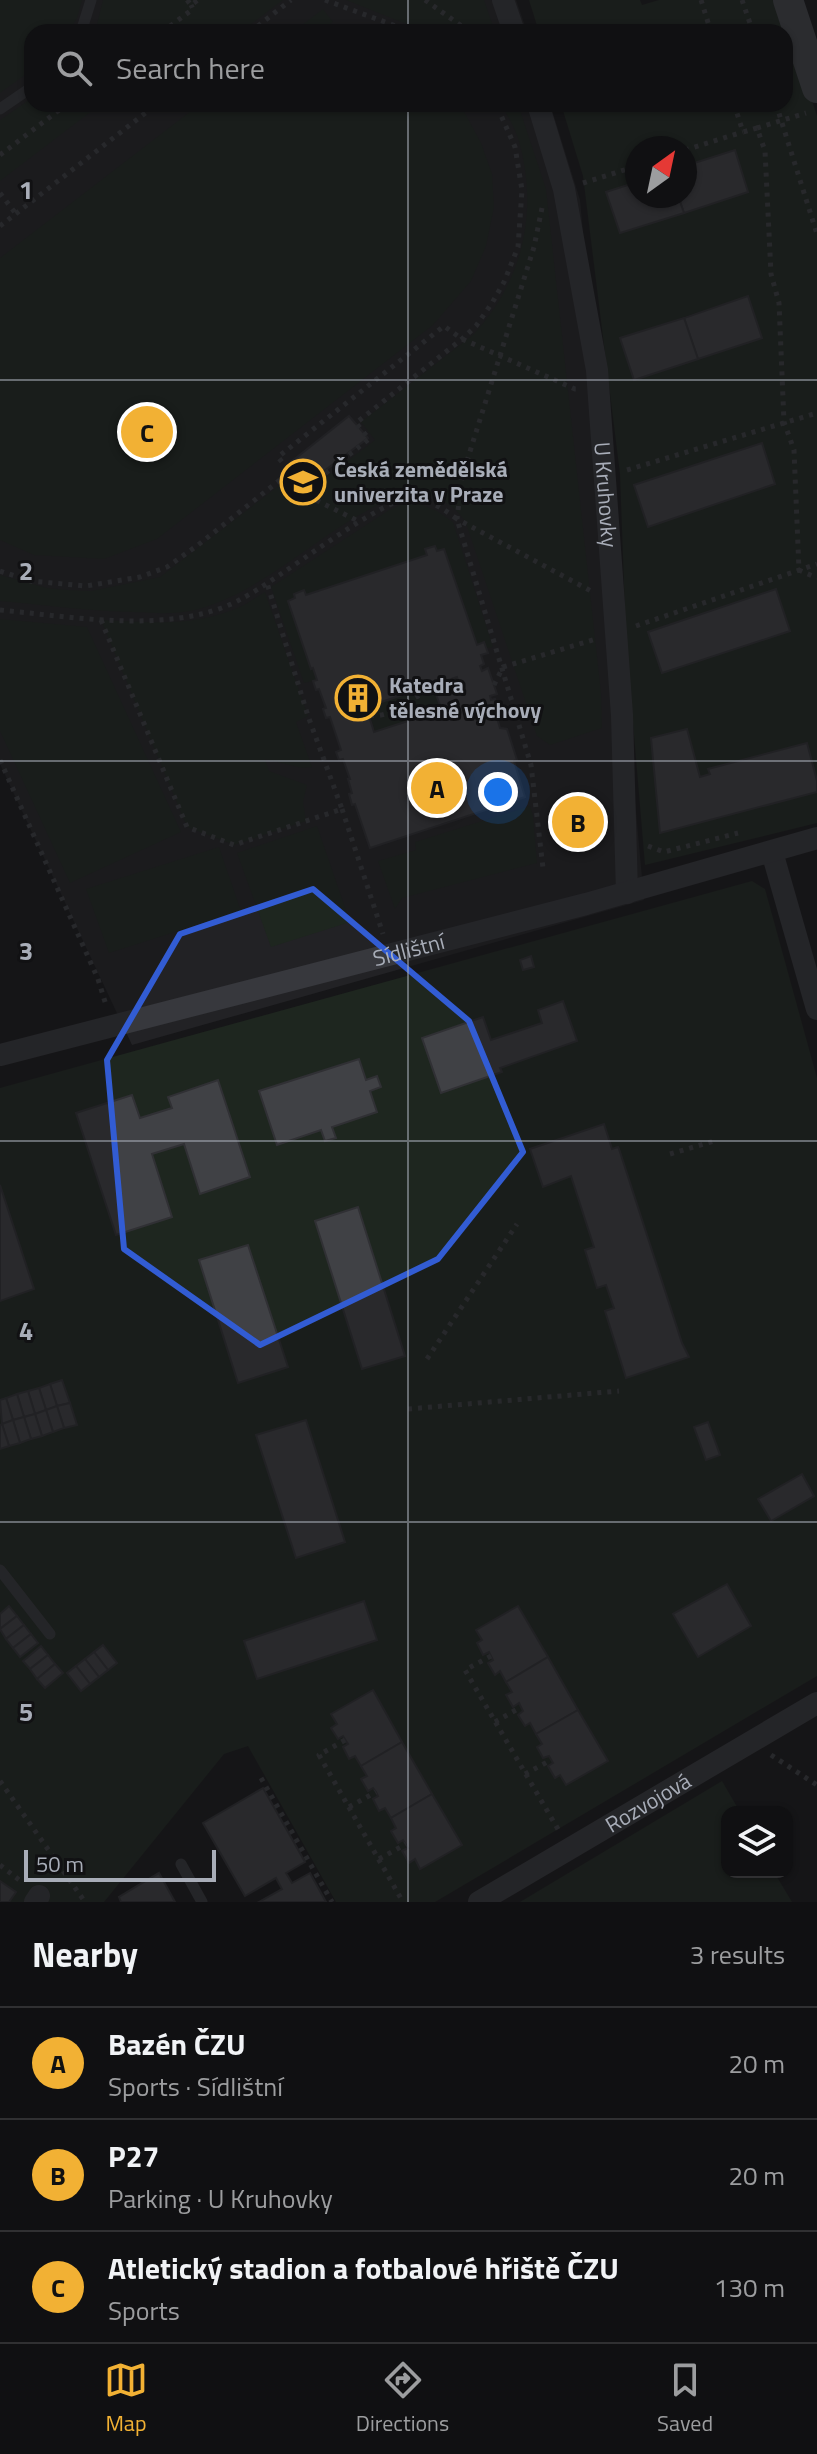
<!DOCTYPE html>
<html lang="en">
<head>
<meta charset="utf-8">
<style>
  :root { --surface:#101012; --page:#19191b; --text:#f1f3f6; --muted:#9c9d9f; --line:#303032; --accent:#f2b134 }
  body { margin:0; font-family:"Titillium Web",sans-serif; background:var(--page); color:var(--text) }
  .controls { position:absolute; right:24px; bottom:24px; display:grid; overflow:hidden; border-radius:16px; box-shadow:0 2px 6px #0004 }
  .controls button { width:72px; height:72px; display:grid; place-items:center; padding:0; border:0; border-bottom:2px solid var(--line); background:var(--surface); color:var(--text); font:40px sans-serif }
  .compass { position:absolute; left:625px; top:136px; width:72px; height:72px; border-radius:50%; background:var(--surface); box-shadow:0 2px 6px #0004; rotate:33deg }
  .scale { position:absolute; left:24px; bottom:20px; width:192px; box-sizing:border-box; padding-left:8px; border:4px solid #a8adb8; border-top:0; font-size:22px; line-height:28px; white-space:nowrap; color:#a8adb8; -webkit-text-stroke:6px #111113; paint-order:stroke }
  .you { position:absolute; left:498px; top:792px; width:28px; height:28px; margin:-20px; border:6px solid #fff; border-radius:50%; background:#1a73e8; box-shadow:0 0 0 12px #1a73e833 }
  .badge { display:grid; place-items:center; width:52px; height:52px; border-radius:50%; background:var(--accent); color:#111; font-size:26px; font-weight:700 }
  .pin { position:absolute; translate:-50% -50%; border:4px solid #fff; box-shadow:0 2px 8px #0006 }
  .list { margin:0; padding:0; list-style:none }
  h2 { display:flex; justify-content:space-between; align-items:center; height:104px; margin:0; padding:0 32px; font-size:34px }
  h2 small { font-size:26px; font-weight:400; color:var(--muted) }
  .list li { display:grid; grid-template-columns:52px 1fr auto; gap:24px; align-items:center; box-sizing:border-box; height:112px; padding:0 32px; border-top:2px solid var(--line) }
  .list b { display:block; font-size:30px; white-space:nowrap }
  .list p { margin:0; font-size:26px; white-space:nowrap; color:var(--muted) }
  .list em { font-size:26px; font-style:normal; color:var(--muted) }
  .icon { flex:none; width:44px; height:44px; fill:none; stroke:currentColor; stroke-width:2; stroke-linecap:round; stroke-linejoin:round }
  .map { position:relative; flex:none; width:817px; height:1902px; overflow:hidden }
  .search { position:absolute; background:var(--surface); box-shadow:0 2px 6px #0004; left:24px; right:24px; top:24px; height:88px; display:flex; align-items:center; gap:20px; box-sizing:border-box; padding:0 28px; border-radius:24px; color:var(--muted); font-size:30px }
  .sheet { height:440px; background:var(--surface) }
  nav { display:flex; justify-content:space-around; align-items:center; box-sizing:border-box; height:112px; border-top:2px solid var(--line); background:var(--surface); font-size:22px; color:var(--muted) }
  nav a { display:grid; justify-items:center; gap:4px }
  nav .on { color:var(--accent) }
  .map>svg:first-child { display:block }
  .built { fill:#222225 }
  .green { fill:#1e261f; fill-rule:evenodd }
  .building { fill:#404145; stroke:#303034; stroke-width:2; fill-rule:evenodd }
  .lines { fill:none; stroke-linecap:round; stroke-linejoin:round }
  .path { stroke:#3d3f44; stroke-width:5; stroke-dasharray:4 6; stroke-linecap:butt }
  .service { stroke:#37383d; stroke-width:11 }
  .minor { stroke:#37383d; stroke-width:22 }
  .secondary { stroke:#45474d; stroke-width:30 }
  .marked { fill:none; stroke:#325cd3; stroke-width:6; stroke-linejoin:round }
  .grid { fill:none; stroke:#a8adb8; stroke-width:2; stroke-opacity:0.55 }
  .labels { text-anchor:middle; stroke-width:6; stroke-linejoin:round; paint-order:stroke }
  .poi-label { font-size:22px; font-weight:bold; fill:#a8adb8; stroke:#111113; text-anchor:start }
  .street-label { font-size:22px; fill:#a8adb8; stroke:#111113 }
  .grid-label { font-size:26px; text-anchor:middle; font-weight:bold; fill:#a8adb8; stroke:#111113; stroke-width:6; stroke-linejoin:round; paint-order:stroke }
</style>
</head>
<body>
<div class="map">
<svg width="817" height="1902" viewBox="0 0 817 1902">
  <rect width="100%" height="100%" fill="#161618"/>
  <!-- built -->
  <path class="built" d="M0 0H516L527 32H32V104H550L580 200 644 900 132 1045 0 764Z"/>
  <!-- green -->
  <g class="green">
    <path d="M0 0H82L77 18 69 32H32V70L0 93Z"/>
    <path d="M103 0H283L241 32H95Z"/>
    <path d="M346 0H484L495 32H426Z"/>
    <path d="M529 0H640L642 5 659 0H779L817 116V781L807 743 709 769 710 774 700 777 687 729 651 739 660 833 817 792V823L645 865 626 640 620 474 583 176 561 104H785V32H539ZM637 148H685V166L734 150 748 191 620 233 606 192 637 182ZM748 296 762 338 633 379 620 338ZM762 444 775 484 647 526 634 485ZM776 590 790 631 662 673 648 632Z"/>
    <path d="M323 9 333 22 322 32H293Z"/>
    <path d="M32 98V104H101L0 181V120Z"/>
    <path d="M200 104H460L481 143 492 174 494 207 486 246 471 281 433 325 157 539 104 559 34 555 0 540V258Z"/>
    <path d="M501 104H518L546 189 601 693 602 728 550 745 537 736 466 523C454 502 428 491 404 493 394 493 381 503 372 508 313 539 264 590 199 609 177 615 156 613 133 612 89 611 44 605 0 601V575L47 588 68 590 91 591 160 577 289 478 304 494 375 440 361 422 474 334C524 279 539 209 518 138 514 126 507 115 501 104Z"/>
    <path d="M415 502 437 511 453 522 493 647 486 648 484 643 477 645 445 549 437 551 434 546 425 549 427 555 306 595 304 590 294 594 295 598 288 601 310 668H313L317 680 304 683 271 587 389 510 402 504Z"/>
    <path d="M265 592 308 716 296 722 312 767 302 768 265 759 269 771 307 785 303 802 306 821 234 845 187 827 101 620C152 622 196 628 244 605 251 601 258 596 265 592Z"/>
    <path d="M0 619 87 627 181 832 70 883 0 731Z"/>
    <path d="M457 677 459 684 436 692 442 710 375 732 367 707Z"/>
    <path d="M530 806 533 816 537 863 402 898 395 909 378 861 416 850 415 842Z"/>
    <path d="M317 826 350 922 271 947 237 853Z"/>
    <path d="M219 847 241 911 109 953 86 889Z"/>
    <path d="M752 881 765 889 817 1078V1676L435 1902H336L248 1746 224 1754 104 1902H0V1088Z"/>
    <path d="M722 1781 740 1812H727V1872H774L792 1902H520Z"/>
  </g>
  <!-- building -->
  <g class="building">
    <path d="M735 150 748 192 684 213 678 196H685V166Z"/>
    <path d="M637 182V196H678L684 213 620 233 606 192Z"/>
    <path d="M748 296 762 338 698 359 684 318Z"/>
    <path d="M684 318 698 359 634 380 620 338Z"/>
    <path d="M349 416 368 438 308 483 291 462Z"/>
    <path d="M762 443 775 484 648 527 634 485Z"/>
    <path d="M435 546 437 551 444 549 477 645 484 642 488 653 481 655 484 664 480 666 482 671 488 668 497 694 490 696 491 700 495 699 500 716 497 718 500 728 507 729 517 760 514 761 525 797 370 848 355 804 352 805 349 794 352 793 348 779H350L343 759 339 760 336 752 341 750 330 717 326 718 323 709 326 708 319 689 316 690 313 681 317 680 313 668 311 669 288 601 295 598 294 594 304 590 306 595 427 555 425 549ZM457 677 459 684 435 692 442 710 374 732 366 707Z"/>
    <path d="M776 589 790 631 662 673 648 632Z"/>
    <path d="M687 729 700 777 710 774 708 769 807 743 817 781V792L660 833 651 738Z"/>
    <path d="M531 956 534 967 523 970 520 960Z"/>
    <path d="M563 1001 577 1041 500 1068 502 1072 441 1093 422 1038 483 1017 491 1040 542 1023 538 1010Z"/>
    <path d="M359 1059 366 1080 377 1076 381 1087 370 1091 377 1112 332 1127 336 1138 325 1141 321 1130 277 1145 259 1091Z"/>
    <path d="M218 1080 250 1177 200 1194 184 1144 152 1154 172 1217 116 1235 76 1113 132 1095 140 1118 172 1108 168 1097Z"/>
    <path d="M604 1124 612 1149 618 1147 619 1149 682 1343 689 1357 626 1378 605 1311 614 1308 606 1285 597 1288 585 1250 594 1247 571 1176 543 1187 530 1149Z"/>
    <path d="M0 1185 34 1289 0 1301Z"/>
    <path d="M358 1207 405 1356 362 1369 315 1221Z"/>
    <path d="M248 1245 288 1367 238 1383 199 1260Z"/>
    <path d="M62 1380 70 1403 57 1406 50 1384Z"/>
    <path d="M50 1384 57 1406 46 1410 39 1388Z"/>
    <path d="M39 1388 46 1410 35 1414 28 1391Z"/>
    <path d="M28 1391 35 1414 24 1417 17 1394Z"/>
    <path d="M17 1394 24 1417 13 1420 6 1398Z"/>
    <path d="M6 1398 13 1420 2 1424 0 1400Z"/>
    <path d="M70 1403 77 1425 64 1428 57 1406Z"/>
    <path d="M57 1406 64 1428 53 1432 46 1410Z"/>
    <path d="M46 1410 53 1432 42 1436 35 1414Z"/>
    <path d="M35 1414 42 1436 31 1439 24 1417Z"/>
    <path d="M24 1417 31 1439 20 1443 13 1420Z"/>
    <path d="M13 1420 20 1443 9 1446 2 1424Z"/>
    <path d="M306 1420 345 1542 296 1558 256 1435Z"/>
    <path d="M708 1422 720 1455 706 1460 694 1427Z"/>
    <path d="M2 1424 9 1446 0 1449V1425Z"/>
    <path d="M802 1474 814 1496 771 1521 758 1499Z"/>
    <path d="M727 1584 751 1626 698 1657 673 1614Z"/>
    <path d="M364 1601 377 1640 257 1679 244 1641Z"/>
    <path d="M9 1606 17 1616 0 1629V1614Z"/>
    <path d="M518 1606 548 1657 506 1682 500 1671 495 1675 488 1663 493 1660 489 1652 483 1655 477 1643 482 1640 476 1630Z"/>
    <path d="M17 1616 24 1625 6 1639 0 1629Z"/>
    <path d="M24 1625 31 1634 13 1648 6 1639Z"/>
    <path d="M31 1634 38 1643 20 1657 13 1648Z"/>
    <path d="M103 1645 117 1663 108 1670 94 1652Z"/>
    <path d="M41 1646 48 1655 30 1669 23 1661Z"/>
    <path d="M94 1652 108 1670 99 1677 85 1659Z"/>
    <path d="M48 1655 55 1664 37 1679 30 1669Z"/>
    <path d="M548 1657 578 1710 536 1734 530 1723 525 1726 518 1715 523 1711 519 1703 513 1707 506 1695 512 1692 506 1682Z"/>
    <path d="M85 1659 99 1677 90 1684 76 1666Z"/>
    <path d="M55 1664 63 1673 45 1688 37 1679Z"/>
    <path d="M76 1666 90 1684 81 1691 67 1673Z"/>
    <path d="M373 1690 402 1742 361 1766 355 1756 349 1759 343 1747 348 1744 343 1736 338 1739 331 1728 337 1724 331 1714Z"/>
    <path d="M578 1710 608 1761 566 1785 560 1775 555 1778 548 1766 553 1763 549 1756 543 1758 537 1747 542 1744 536 1734Z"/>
    <path d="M402 1742 432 1794 391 1818 385 1808 379 1811 373 1799 378 1796 376 1792 373 1788 368 1791 361 1779 367 1776 361 1766Z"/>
    <path d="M263 1788 305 1862 286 1873 292 1883 310 1873 326 1902H259L282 1889 276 1878 245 1896 203 1823Z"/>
    <path d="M432 1794 462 1845 420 1869 415 1859 409 1863 402 1851 408 1848 403 1840 398 1843 391 1831 396 1828 391 1818Z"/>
    <path d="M159 1873 175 1902H121L119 1897Z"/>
    <path d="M0 1881 16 1892 9 1902H0Z"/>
  </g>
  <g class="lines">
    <!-- path -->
    <g class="path">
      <path d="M187 0 191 5 198 0"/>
      <path d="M325 0 412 32"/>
      <path d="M425 0 470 32"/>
      <path d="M701 0 711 32"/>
      <path d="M742 0 753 32"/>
      <path d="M162 32 193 9 191 5"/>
      <path d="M250 32 291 0"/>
      <path d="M734 104 743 132 757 128 765 151 771 274 779 303 784 422 794 450 799 570 817 578"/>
      <path d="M776 104 817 234"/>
      <path d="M757 128 806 113"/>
      <path d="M685 150 743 132"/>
      <path d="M0 155 67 104"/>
      <path d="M583 183 637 166"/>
      <path d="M0 193 16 214"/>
      <path d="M542 208 534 247 462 477 457 519 591 591"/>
      <path d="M0 226 157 104"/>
      <path d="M627 470 817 413"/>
      <path d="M286 475 304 494 360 522"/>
      <path d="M302 492 369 439 356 423 462 339 476 326 492 303 504 282 518 247 522 190 515 147 496 104"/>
      <path d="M0 571 30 581 86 586 140 577 167 567 198 545 290 472 278 457 444 326 462 339 575 389H578"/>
      <path d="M0 610C64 616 138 629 201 614 214 611 229 606 241 599 276 582 384 495 414 498 429 499 445 510 457 519L531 765 543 868"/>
      <path d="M101 620 187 827 234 845 342 809 308 716 267 583"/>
      <path d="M636 626 817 564"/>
      <path d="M494 685 503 667 596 639"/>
      <path d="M370 715C389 719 406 701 422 694 433 688 447 685 458 681"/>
      <path d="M0 760 98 979 106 1005"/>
      <path d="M342 809 383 934"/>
      <path d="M648 846 664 852 738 833"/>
      <path d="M670 1154 714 1141"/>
      <path d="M427 1359 517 1224"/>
      <path d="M408 1409 619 1391"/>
      <path d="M491 1656 465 1670 559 1831"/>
      <path d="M495 1722 521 1707"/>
      <path d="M345 1740 319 1755 403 1902"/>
      <path d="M771 1755 817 1785"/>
      <path d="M525 1774 551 1760"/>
      <path d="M261 1778 332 1902"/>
      <path d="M0 1781 85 1902"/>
      <path d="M349 1807 376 1792"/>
      <path d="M379 1859 406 1844"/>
      <path d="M0 1865 23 1883"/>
    </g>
    <!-- service -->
    <g class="service">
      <path d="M81 32 91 0"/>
      <path d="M0 109 32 87"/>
      <path d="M0 1570 50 1634"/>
      <path d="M181 1864 202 1902"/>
    </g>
    <!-- minor -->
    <g class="minor">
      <path d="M503 0 514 32"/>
      <path id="s1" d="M538 104 564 189 597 370 622 715 627 893"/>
      <path d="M772 852 817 1009"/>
      <path id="s2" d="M0 1055 586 904 817 838"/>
      <path d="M35 1902 39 1896"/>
      <path id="s3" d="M479 1902 817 1703"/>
    </g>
    <!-- secondary -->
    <path class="secondary" d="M788 0 817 88"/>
  </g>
  <!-- marked area -->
  <path d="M0 0H817V1902H0ZM313 889 469 1021 523 1152 438 1259 260 1345 124 1249 107 1060 180 934Z" fill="#161618" fill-opacity=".55" fill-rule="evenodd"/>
  <path class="marked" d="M313 889 469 1021 523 1152 438 1259 260 1345 124 1249 107 1060 180 934Z"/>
  <!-- grid -->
  <path class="grid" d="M408 0V32M408 104V1902M0 380H817M0 761H817M0 1141H817M0 1522H817"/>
  <!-- icons -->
  <defs>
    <g id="university-ring" transform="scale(2.3)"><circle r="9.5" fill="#111113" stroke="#f2b134" stroke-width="1.5"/><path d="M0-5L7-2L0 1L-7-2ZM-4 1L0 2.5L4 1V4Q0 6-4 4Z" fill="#f2b134"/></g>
    <g id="building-ring" transform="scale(2.3)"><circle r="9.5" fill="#111113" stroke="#f2b134" stroke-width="1.5"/><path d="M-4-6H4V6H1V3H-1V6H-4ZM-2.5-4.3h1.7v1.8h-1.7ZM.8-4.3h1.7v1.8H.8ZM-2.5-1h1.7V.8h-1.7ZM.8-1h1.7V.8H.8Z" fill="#f2b134"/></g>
  </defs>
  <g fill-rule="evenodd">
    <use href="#university-ring" x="303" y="482"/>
    <use href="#building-ring" x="358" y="698"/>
  </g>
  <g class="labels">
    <!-- poi labels -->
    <g class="poi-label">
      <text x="334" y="477">Česká zemědělská<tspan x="334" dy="25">univerzita v Praze</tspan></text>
      <text x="389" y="693">Katedra<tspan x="389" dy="25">tělesné výchovy</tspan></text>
    </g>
    <!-- street labels -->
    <g class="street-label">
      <text dy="8" stroke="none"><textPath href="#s1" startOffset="398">U Kruhovky</textPath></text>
      <text dy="8" stroke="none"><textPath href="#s2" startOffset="422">Sídlištní</textPath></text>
      <text dy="8" stroke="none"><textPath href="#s3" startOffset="196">Rozvojová</textPath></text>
    </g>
  </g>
  <g class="grid-label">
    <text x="26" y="199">1</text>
    <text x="26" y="580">2</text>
    <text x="26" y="960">3</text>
    <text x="26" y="1340">4</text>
    <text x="26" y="1721">5</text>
  </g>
</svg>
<div class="controls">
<button><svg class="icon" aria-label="layers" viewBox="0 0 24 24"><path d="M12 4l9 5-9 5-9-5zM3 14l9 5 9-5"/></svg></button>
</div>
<svg class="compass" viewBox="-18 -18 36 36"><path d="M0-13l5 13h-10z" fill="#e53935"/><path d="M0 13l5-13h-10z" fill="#9c9d9f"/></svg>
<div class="scale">50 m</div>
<div class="you"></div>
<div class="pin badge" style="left:437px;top:788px">A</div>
<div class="pin badge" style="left:578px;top:822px">B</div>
<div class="pin badge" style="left:147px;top:432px">C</div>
<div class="search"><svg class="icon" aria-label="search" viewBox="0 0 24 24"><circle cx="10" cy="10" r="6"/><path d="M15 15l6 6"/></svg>Search here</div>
</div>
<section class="sheet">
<h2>Nearby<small>3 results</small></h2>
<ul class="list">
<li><span class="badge">A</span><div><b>Bazén ČZU</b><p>Sports · Sídlištní</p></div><em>20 m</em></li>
<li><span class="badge">B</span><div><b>P27</b><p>Parking · U Kruhovky</p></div><em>20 m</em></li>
<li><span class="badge">C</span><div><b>Atletický stadion a fotbalové hřiště ČZU</b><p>Sports</p></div><em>130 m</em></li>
</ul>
</section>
<nav>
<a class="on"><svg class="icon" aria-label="map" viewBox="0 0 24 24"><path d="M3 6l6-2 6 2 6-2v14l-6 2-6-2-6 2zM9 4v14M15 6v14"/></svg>Map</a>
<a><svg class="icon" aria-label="directions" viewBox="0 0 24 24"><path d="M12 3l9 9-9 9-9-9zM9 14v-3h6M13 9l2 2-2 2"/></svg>Directions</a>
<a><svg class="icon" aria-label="saved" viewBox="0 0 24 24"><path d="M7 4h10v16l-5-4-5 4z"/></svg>Saved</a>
</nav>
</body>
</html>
